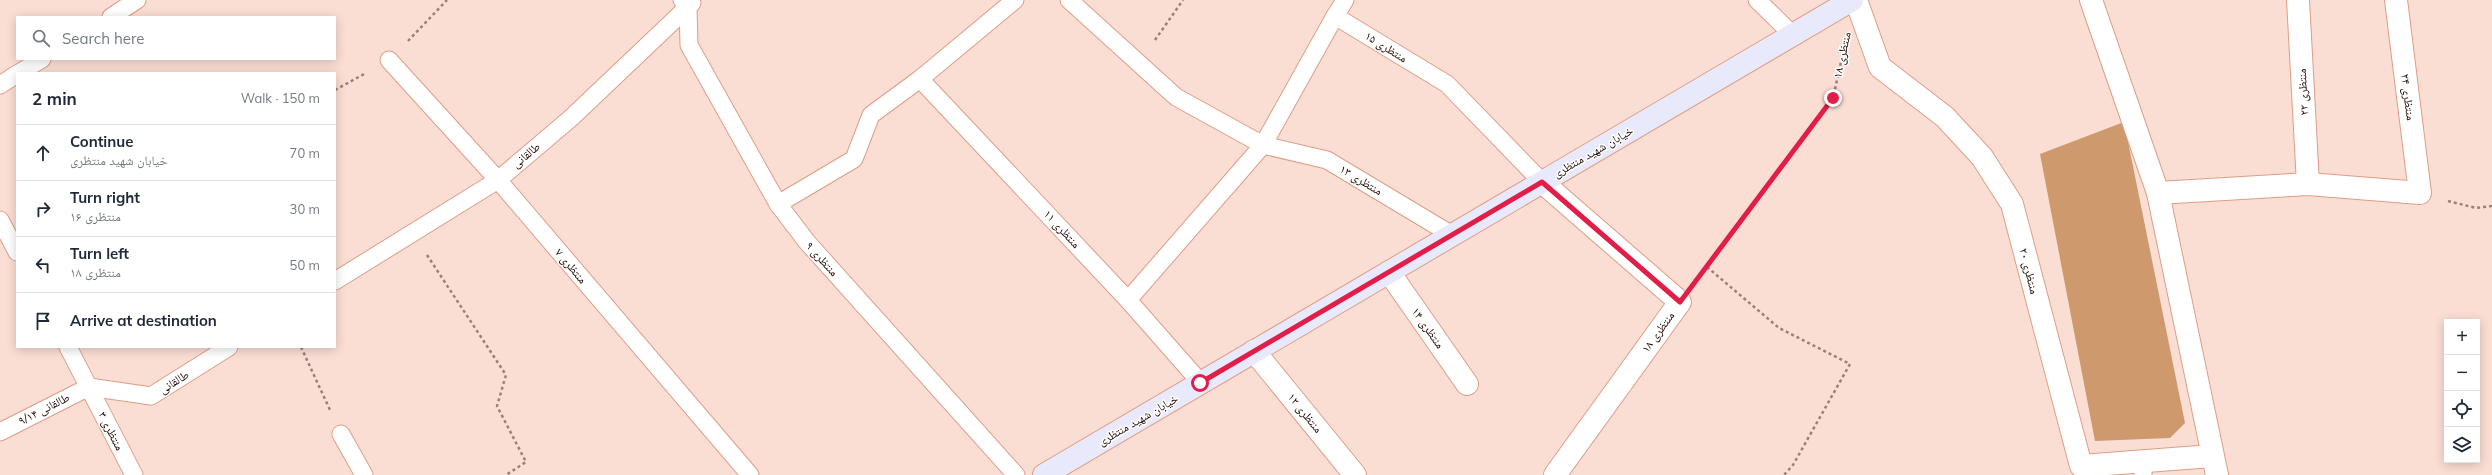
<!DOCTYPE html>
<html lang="en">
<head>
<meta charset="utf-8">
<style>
  :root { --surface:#fff; --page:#f2f2f3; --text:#1f2937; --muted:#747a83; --line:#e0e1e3 }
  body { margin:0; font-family:Mulish,"Noto Naskh Arabic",sans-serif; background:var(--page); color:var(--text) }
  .controls { position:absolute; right:12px; bottom:12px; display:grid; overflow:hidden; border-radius:0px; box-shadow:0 2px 10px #0003 }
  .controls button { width:36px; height:36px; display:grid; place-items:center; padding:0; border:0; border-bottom:1px solid var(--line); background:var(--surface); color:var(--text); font:20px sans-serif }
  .stop { position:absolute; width:12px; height:12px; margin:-9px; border:3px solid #e11d48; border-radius:50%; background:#fff }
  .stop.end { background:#e11d48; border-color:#fff; box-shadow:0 1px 4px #0008 }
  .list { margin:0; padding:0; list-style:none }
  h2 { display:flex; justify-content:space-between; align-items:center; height:52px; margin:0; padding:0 16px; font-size:17px }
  h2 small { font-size:13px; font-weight:400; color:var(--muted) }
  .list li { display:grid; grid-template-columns:26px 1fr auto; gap:12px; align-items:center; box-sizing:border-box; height:56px; padding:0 16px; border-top:1px solid var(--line) }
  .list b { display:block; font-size:15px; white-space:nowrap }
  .list p { margin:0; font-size:13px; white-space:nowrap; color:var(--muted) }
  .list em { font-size:13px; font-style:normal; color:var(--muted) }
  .icon { flex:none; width:22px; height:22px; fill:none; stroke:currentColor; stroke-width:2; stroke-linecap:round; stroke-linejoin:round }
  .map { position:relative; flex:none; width:2492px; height:475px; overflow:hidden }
  .search { position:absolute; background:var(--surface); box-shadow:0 2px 10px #0003; left:16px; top:16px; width:320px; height:44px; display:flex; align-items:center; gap:10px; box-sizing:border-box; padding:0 14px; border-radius:0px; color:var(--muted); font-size:15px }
  .panel { position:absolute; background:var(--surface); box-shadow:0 2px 10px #0003; left:16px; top:72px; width:320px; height:276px; border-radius:0px }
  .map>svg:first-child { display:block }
  .building { fill:#ce996d }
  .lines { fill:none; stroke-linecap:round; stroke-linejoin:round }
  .lane-casing { stroke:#df9d85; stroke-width:19 }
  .street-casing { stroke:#df9d85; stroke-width:24 }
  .secondary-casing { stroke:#df9d85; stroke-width:24 }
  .path { stroke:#9a8078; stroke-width:2.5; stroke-dasharray:3 3; stroke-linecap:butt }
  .lane { stroke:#fff; stroke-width:17 }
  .street { stroke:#fff; stroke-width:22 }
  .secondary { stroke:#e8e9fb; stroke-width:22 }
  .route { stroke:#e11d48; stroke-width:5 }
  .labels { text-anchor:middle; stroke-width:3; stroke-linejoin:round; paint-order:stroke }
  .street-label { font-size:12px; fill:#200903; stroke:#fff }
</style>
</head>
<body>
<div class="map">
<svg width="2492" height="475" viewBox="0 0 2492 475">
  <rect width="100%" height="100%" fill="#faded4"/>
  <!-- building -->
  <path class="building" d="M2124 122 2185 423 2170 438 2095 441 2040 154Z"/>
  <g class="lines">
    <!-- lane casing -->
    <g class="lane-casing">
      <g id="lane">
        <path d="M682 0 688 8 689 45 778 204 807 242 1016 475"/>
        <path d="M1069 0 1176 97 1263 145 1327 160 1452 235"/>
        <path d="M1757 0 1793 35"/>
        <path d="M1335 16 1345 0"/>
        <path d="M111 17 137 0"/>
        <path d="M389 60 498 180 750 475"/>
        <path d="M19 73 42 59"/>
        <path d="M920 79 1128 300 1201 383"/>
        <path d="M0 85 17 74"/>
        <path d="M778 204 854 159 871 115 920 79 1015 0"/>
        <path d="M0 220 17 252"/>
        <path d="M335 281 498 180 571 118 692 3"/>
        <path d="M1128 300 1263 145 1335 16 1447 84 1542 182"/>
        <path d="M68 347 134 475"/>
        <path d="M89 387 151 396 229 347"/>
        <path d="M0 432 89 387"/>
        <path d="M341 434 364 475"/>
        <path d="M2143 461V475"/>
      </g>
    </g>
    <!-- street casing -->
    <g class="street-casing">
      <g id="street">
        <path d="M1856 0 1880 67 1945 117 1982 157 2012 204 2081 466 2212 456"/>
        <path d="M2091 0 2158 193 2217 475"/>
        <path d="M2298 0 2308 184"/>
        <path d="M1542 182 1680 302 1555 475"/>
        <path d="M2158 193 2308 184 2420 193 2396 0"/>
        <path d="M1389 272 1467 384"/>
        <path d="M1254 351 1355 475"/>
      </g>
    </g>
    <!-- secondary casing -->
    <g class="secondary-casing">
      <path id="secondary" d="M1044 475 1852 0"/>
    </g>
    <!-- path -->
    <g class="path">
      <path d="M1155 40 1183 0"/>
      <path d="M408 41 447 0"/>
      <path d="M335 90 366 73"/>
      <path d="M2448 201 2476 208 2492 206"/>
      <path d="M427 255 506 375 497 406 526 462 506 475"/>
      <path d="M1707 267 1779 328 1850 364 1793 465 1784 475"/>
      <path d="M1698 278 1833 98 1843 53"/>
      <path d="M301 347 330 410"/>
    </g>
    <!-- lane -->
    <use href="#lane" class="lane"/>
    <!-- street -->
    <use href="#street" class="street"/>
    <!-- secondary -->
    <use href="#secondary" class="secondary"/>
  </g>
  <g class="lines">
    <!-- route -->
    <path class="route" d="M1200 383 1542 182 1680 302 1833 98"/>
  </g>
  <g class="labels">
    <!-- street labels -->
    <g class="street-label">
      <text transform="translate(1386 47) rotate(32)" y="4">منتظری ۱۵</text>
      <text transform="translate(1842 55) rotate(-78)" y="4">منتظری ۱۸</text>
      <text transform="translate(2303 92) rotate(-93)" y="4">منتظری ۲۲</text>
      <text transform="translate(2408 97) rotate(83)" y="4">منتظری ۲۴</text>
      <text transform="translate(1593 152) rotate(-30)" y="4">خیابان شهید منتظری</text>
      <text transform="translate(526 155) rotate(-40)" y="4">طالقانی</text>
      <text transform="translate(1361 180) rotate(31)" y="4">منتظری ۱۳</text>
      <text transform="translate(1062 229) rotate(47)" y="4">منتظری ۱۱</text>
      <text transform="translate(822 259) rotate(48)" y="4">منتظری ۹</text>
      <text transform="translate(571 266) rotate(50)" y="4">منتظری ۷</text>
      <text transform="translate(2029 271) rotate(76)" y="4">منتظری ۲۰</text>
      <text transform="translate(1428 328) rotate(55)" y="4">منتظری ۱۴</text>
      <text transform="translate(1658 332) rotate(-54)" y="4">منتظری ۱۸</text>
      <text transform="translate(174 382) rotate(-32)" y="4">طالقانی</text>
      <text transform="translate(44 409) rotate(-27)" y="4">طالقانی ۹/۱۴</text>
      <text transform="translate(1305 413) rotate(51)" y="4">منتظری ۱۲</text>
      <text transform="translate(1138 420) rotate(-30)" y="4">خیابان شهید منتظری</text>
      <text transform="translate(111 431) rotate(63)" y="4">منتظری ۳</text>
    </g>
  </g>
</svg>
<div class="controls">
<button>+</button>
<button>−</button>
<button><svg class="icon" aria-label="locate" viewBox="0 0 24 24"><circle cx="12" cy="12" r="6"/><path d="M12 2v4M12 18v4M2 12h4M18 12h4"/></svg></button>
<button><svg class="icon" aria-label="layers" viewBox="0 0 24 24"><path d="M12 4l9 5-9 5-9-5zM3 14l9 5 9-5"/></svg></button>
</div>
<div class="stop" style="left:1200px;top:383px"></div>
<div class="stop end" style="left:1833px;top:98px"></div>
<div class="search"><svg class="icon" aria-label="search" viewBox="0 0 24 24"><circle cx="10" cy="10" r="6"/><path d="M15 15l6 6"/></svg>Search here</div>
<section class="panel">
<h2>2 min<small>Walk · 150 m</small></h2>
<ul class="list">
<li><svg class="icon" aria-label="ahead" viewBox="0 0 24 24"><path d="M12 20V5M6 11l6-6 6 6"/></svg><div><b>Continue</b><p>خیابان شهید منتظری</p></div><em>70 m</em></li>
<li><svg class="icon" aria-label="right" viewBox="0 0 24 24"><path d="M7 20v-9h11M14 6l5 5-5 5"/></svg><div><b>Turn right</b><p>منتظری ۱۶</p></div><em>30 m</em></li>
<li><svg class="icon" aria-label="left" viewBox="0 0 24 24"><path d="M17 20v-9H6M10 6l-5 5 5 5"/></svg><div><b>Turn left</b><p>منتظری ۱۸</p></div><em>50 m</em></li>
<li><svg class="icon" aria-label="arrive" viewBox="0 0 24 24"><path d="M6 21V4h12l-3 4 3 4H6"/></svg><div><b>Arrive at destination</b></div></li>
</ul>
</section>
</div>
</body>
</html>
